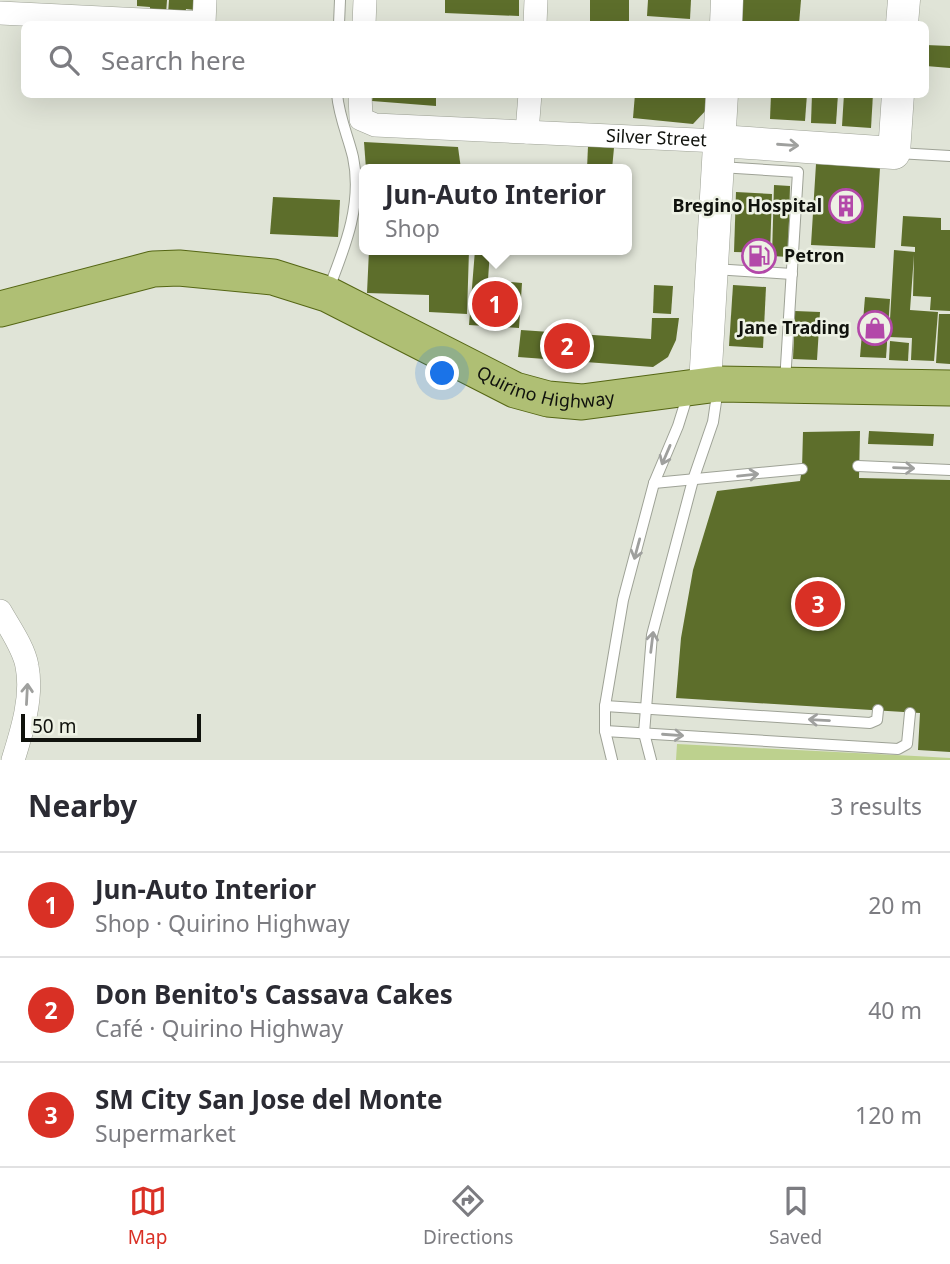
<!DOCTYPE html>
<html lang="en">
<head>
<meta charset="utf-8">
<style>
  :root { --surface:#fff; --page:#f2f2f3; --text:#2b2b33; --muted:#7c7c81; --line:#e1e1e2; --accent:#d93025 }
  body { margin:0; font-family:"Noto Sans",sans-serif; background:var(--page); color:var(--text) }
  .scale { position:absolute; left:21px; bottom:18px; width:180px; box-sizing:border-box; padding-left:7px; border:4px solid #10120d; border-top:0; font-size:19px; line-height:24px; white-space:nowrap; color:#10120d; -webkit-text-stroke:5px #edf1e4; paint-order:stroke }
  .you { position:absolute; left:443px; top:374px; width:24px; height:24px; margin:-18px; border:5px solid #fff; border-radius:50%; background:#1a73e8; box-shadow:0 0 0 10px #1a73e833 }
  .badge { display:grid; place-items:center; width:46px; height:46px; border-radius:50%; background:var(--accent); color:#fff; font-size:23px; font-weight:700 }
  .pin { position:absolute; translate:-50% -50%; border:4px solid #fff; box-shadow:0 2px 7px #0006 }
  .popup { position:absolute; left:359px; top:164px; width:273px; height:91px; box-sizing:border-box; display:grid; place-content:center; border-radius:10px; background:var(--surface); filter:drop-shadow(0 2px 5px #0005); font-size:23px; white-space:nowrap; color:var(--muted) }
  .popup b { font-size:26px; color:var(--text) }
  .popup::after { content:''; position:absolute; left:50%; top:100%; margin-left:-14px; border:14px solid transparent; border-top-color:var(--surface) }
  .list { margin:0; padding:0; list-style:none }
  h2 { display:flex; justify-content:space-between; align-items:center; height:91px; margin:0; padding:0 28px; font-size:30px }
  h2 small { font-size:23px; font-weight:400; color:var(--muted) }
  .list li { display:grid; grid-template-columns:46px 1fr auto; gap:21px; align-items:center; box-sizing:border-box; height:105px; padding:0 28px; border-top:2px solid var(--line) }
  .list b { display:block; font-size:26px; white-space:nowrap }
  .list p { margin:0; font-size:23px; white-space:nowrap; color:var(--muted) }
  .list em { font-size:23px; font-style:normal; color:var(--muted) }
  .icon { flex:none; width:38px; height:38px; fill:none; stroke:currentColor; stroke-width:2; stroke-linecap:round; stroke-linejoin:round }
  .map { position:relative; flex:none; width:950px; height:760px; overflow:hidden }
  .search { position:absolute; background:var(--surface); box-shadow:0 7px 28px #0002; left:21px; right:21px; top:21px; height:77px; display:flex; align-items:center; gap:18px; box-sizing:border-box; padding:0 24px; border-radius:10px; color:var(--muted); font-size:26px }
  .sheet { height:406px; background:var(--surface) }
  nav { display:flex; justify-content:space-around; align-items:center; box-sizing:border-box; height:98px; border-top:2px solid var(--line); background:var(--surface); font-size:19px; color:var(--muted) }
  nav a { display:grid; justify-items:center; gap:4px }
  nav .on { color:var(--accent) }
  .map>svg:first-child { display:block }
  .green { fill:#bdd18e }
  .building { fill:#5d6e2b }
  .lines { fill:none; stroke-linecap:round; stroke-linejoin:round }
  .lane-casing { stroke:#9ea296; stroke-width:12 }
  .street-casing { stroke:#9ea296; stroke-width:24 }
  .secondary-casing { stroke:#9ea296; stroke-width:33 }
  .primary-casing { stroke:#556614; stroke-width:37 }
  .lane { stroke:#fff; stroke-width:10 }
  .street { stroke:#fff; stroke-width:23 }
  .secondary { stroke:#fff; stroke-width:32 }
  .primary { stroke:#afbf74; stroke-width:35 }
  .oneway { stroke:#9fa09e }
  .labels { text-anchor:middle; stroke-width:5; stroke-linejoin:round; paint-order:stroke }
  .street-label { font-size:18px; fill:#10120d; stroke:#edf1e4 }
  .poi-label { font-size:18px; font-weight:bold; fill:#10120d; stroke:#edf1e4; text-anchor:end }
</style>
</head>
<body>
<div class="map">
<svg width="950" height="760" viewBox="0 0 950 760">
  <rect width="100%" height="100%" fill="#e0e4d7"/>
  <!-- green -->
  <path class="green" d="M677 744 915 756 950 758V760H676Z"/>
  <!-- building -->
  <g class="building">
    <path d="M137 0H167L166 14 150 13V7L137 6Z"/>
    <path d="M169 0H196L195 10 186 9 185 16 168 14Z"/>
    <path d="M445 0H519V16L445 13Z"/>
    <rect x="590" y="0" width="39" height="23"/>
    <path d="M648 0H691L690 19 647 16Z"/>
    <path d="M738 0H801L799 24H739Z"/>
    <path d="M926 45 950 46V68L926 66Z"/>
    <path d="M373 94H436V106L372 101Z"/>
    <path d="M635 94H710L709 107 693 124 633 118Z"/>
    <path d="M771 94H807L805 121 770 119Z"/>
    <path d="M812 94H838L836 124 811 123Z"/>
    <path d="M844 94H873L871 128 842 126Z"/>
    <path d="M364 142 458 147 461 169H366Z"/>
    <path d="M588 146 614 148 612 169H587Z"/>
    <path d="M816 164 880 168 875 248 811 245Z"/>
    <path d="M774 185 790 186 788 257 772 256Z"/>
    <path d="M736 192 772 194 770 253 734 252Z"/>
    <path d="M273 197 340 200 338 237 270 234Z"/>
    <path d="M903 216 941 218V230H950V311L930 310 931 297 913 296 914 255 910 310 938 312 934 361 911 360 912 338 889 337 894 250 915 252V247L901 246Z"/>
    <path d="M369 250H469L467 314 429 312V295L367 293Z"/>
    <path d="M475 250H490L488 280 522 283 519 328 469 325Z"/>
    <path d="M654 285 673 286 671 314 653 313Z"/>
    <path d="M733 285 766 287 763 348 729 346Z"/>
    <path d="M865 297 890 299 886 358 860 357Z"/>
    <path d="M795 311 820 312 817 360 793 359Z"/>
    <path d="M939 314H950V364L936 363Z"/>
    <path d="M652 318H679L676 340 668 357 653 367 518 357 521 330 651 339Z"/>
    <path d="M890 341 909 343 908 361 889 360Z"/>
    <path d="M860 431 859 478 950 480V752L918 750 920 713 676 698 681 638 693 570 717 491 800 481 802 469 803 432Z"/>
    <path d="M869 431 934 434 933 446 868 444Z"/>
  </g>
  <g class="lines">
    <!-- lane casing -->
    <g class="lane-casing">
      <g id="lane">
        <path d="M339 24 340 0"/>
        <path d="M897 153 950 156"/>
        <path d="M720 167 798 172 785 382"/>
        <path d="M714 269 792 274"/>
        <path d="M329 288C345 247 363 203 353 157 348 136 339 117 337 94"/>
        <path d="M858 466 950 470"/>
        <path d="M654 483 802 469"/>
        <path d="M605 706 870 723 877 720 878 710"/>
        <path d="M605 731 898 749 907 744 910 713"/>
        <path d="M612 760 605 731V706L623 600 654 483 678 426 688 394"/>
        <path d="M651 760 644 733 652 635 693 480 713 422 718 388"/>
      </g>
    </g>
    <!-- street casing -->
    <g class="street-casing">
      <g id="street">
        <path d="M0 13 204 23 205 0"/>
        <path d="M364 24 365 0"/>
        <path d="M535 24 536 0"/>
        <path id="s1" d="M360 94 361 119 375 125 719 141"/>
        <path d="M527 132 530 94"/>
        <path d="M0 611C9 627 24 648 27 666 33 697 22 731 13 760"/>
      </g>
    </g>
    <!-- secondary casing -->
    <g class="secondary-casing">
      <g id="secondary">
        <path d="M726 24 727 0"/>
        <path d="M902 24 904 0"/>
        <path d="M719 141 894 153 898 94"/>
        <path d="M705 385 722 94"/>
      </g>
    </g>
    <!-- primary casing -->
    <g class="primary-casing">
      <g id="primary">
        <path id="s2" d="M0 309 153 269 179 268 273 277 327 294 515 390 548 399 582 402 718 384 950 388"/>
      </g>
    </g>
    <!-- lane -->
    <use href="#lane" class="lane"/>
    <!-- street -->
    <use href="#street" class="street"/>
    <!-- secondary -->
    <use href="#secondary" class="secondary"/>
    <!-- primary -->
    <use href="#primary" class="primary"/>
  </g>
  <!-- one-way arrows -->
  <defs><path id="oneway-shaft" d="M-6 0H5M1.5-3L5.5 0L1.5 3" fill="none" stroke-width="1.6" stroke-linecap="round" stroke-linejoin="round" transform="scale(1.75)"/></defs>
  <g class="oneway">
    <use href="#oneway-shaft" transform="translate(788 145) rotate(4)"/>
    <use href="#oneway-shaft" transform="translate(666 455) rotate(113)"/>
    <use href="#oneway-shaft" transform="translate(904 468) rotate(2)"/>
    <use href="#oneway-shaft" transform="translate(748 475) rotate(-6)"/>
    <use href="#oneway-shaft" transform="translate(637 549) rotate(105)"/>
    <use href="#oneway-shaft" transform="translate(652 642) rotate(-83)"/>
    <use href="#oneway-shaft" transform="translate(27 694) rotate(-87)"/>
    <use href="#oneway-shaft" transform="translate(819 720) rotate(-177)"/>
    <use href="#oneway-shaft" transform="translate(673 735) rotate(4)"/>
  </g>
  <!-- icons -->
  <defs>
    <g id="building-ring" transform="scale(1.75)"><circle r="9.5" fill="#edf1e4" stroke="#b348a9" stroke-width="1.5"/><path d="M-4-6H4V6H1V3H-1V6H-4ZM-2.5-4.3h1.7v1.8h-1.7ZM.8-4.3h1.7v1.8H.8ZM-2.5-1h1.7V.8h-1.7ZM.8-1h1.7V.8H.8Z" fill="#b348a9"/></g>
    <g id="fuel-ring" transform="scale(1.75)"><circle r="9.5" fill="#edf1e4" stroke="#b348a9" stroke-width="1.5"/><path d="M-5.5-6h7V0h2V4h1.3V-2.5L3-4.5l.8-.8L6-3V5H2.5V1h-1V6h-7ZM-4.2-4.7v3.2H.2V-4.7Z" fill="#b348a9"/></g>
    <g id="shop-ring" transform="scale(1.75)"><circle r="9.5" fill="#edf1e4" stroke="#b348a9" stroke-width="1.5"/><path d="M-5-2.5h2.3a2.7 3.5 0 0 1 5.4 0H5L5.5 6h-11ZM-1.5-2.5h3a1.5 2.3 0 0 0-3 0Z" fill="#b348a9"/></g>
  </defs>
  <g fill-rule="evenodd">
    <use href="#building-ring" x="846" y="206"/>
    <use href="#fuel-ring" x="759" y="256"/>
    <use href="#shop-ring" x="875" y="328"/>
  </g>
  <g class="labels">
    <!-- street labels -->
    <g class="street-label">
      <text dy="6" stroke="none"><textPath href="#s1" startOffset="322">Silver Street</textPath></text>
      <text dy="6" stroke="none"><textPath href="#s2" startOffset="576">Quirino Highway</textPath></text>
    </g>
    <!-- poi labels -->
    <g class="poi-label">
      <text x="822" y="212">Bregino Hospital</text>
      <text x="784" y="262" text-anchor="start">Petron</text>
      <text x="850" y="334">Jane Trading</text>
    </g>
  </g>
</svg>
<div class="scale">50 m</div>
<div class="you"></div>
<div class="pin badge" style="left:495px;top:304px">1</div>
<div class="popup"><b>Jun-Auto Interior</b>Shop</div>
<div class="pin badge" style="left:567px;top:346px">2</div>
<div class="pin badge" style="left:818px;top:604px">3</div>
<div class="search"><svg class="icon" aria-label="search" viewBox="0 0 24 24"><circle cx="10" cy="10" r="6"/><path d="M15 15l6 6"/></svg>Search here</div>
</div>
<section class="sheet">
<h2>Nearby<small>3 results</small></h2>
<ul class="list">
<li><span class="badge">1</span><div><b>Jun-Auto Interior</b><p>Shop · Quirino Highway</p></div><em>20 m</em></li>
<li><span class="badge">2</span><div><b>Don Benito's Cassava Cakes</b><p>Café · Quirino Highway</p></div><em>40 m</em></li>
<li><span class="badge">3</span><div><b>SM City San Jose del Monte</b><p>Supermarket</p></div><em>120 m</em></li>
</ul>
</section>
<nav>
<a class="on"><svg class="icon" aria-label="map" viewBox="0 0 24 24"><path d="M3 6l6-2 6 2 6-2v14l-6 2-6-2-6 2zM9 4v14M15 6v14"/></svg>Map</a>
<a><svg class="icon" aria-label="directions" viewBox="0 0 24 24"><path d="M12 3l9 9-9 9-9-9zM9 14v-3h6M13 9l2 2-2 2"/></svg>Directions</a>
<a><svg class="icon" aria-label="saved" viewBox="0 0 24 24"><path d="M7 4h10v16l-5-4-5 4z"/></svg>Saved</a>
</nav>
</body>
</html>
